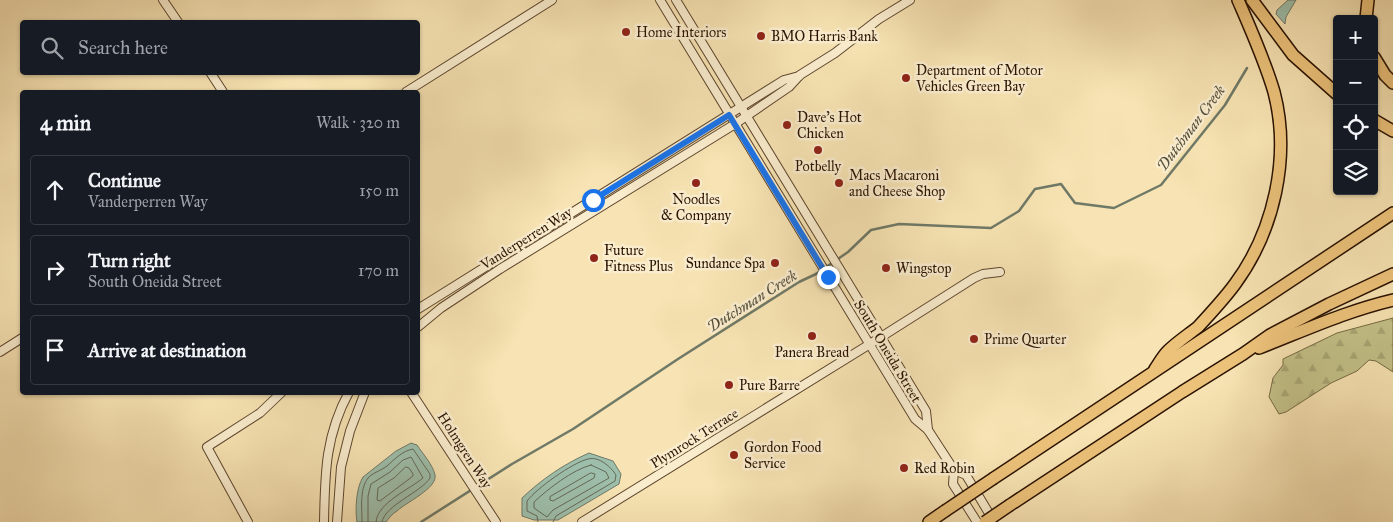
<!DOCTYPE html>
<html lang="en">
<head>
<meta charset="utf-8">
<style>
  :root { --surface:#171b24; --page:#20242c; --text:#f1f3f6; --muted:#9ea1a6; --line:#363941 }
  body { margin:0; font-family:"IM FELL Great Primer",serif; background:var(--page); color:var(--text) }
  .controls { position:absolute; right:15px; top:15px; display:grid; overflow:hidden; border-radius:5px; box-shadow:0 1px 4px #0004 }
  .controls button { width:45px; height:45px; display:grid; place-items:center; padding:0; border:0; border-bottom:1px solid var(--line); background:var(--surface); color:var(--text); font:25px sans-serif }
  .stop { position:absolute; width:15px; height:15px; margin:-11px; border:4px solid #1a73e8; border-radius:50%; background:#fff }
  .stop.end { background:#1a73e8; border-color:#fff; box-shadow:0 1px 5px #0008 }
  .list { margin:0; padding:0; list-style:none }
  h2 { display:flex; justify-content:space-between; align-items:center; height:65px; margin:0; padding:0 20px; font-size:21px }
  h2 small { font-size:16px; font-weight:400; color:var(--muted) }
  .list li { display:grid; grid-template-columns:32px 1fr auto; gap:15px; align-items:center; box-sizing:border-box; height:70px; margin:0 10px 10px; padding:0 10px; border:1px solid var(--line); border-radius:5px }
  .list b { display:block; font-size:19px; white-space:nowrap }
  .list p { margin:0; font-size:16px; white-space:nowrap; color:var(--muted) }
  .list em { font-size:16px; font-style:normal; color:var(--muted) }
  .icon { flex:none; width:28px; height:28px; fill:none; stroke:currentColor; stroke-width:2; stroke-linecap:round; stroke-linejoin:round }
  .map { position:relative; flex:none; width:1393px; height:522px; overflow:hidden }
  .search { position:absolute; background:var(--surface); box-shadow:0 1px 4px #0004; left:20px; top:20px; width:400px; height:55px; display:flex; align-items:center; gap:12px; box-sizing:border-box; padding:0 18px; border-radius:5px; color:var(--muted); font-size:19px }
  .panel { position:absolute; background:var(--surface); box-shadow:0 1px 4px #0004; left:20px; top:90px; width:400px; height:305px; border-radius:5px }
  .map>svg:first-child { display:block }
  .forest { fill:url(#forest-firs); stroke:#766a44 }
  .water { fill:#9dbeab; stroke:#6f7967 }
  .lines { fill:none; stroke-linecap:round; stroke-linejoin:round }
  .shore { stroke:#646856; stroke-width:1 }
  .stream { stroke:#6f7967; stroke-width:2.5 }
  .minor-casing { stroke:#5d462d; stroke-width:10 }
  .highway-casing { stroke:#2a1200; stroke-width:14 }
  .minor { stroke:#faedce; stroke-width:8 }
  .highway { stroke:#ecc27a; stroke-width:11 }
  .highway-bridge-casing { stroke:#2a1200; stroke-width:14; stroke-linecap:butt }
  .highway-bridge { stroke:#ecc27a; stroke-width:11 }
  .route { stroke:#1a73e8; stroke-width:6 }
  .poi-dot { fill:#8f2418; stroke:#faedce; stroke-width:2 }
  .labels { text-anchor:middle; stroke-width:5; stroke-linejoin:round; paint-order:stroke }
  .poi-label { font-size:14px; fill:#2a1200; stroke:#faedce; text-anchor:start }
  .street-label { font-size:14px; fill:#2a1200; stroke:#faedce }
  .water-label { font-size:15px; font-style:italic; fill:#524e3c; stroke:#faedce }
</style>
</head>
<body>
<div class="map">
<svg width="1393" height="522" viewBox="0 0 1393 522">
  <defs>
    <pattern id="forest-firs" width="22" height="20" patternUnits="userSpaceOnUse" patternTransform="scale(1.25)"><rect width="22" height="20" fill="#c3c188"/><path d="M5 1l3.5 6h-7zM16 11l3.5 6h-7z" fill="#a8a574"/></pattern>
  </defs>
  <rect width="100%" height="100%" fill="#f7e3b3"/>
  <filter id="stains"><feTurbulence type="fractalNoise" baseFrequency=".004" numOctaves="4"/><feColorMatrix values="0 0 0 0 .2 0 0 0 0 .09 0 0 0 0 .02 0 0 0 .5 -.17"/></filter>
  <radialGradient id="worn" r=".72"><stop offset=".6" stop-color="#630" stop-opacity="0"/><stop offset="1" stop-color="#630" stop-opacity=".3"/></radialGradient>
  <!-- forest -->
  <path class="forest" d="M1393 318V372L1376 361 1369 360 1357 371 1331 383 1286 412 1279 414 1269 397 1273 378 1283 365V359L1337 333Z"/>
  <!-- water -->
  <g class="water">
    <path d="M1288 0H1296L1286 17 1285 24 1276 14 1277 10Z"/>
    <path d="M411 443 417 445C423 454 433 465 435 475 438 488 405 503 397 511 392 514 389 518 386 522H357C355 510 356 488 363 477L396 451Z"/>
    <path d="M589 453 613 461 621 474 619 484 558 520H534L522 516V498C542 479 564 464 589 453Z"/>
  </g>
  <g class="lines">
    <!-- shore -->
    <g class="shore">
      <path d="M591 465 606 472 609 478 553 510 547 517 534 508V502C548 489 572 470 591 465Z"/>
      <path d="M406 467 409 468 413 474V476L380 501 377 500 378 488 394 478Z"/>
      <path d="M591 473 595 474 594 478 553 501 550 500V497Z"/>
      <path d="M362 522C362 508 359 486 370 476 375 472 382 470 387 466 395 459 402 451 413 449L430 474V478C420 493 385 505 382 522"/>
      <path d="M368 522V496L371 484 390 472 403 460 411 457 423 478C410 489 377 503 376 522"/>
      <path d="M538 522 537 516 527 511V501C537 488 572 463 588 459 599 456 611 467 616 475L615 481 556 516 553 522"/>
    </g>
    <!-- stream -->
    <path class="stream" d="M421 522 512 464 573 429 678 359 799 282 816 274 848 252 871 230 899 224 991 228 1019 211 1035 189 1061 184 1075 203 1114 208 1161 185 1225 105 1247 68"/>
    <!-- minor casing -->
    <g class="minor-casing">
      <g id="minor">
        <path d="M163 0 178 22"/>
        <path d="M660 0 915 419 928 430 954 470 953 484 977 522"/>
        <path d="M676 0 926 411 928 430"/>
        <path d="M210 72 223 92"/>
        <path d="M406 92 552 0"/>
        <path d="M418 309 784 80 799 76"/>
        <path d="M418 327 441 308 500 269 735 124 789 87 800 75 835 53 879 19 910 0"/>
        <path d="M0 352 22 338"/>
        <path d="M411 392 496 522"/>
        <path d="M954 470 966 475 993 520"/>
        <path d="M248 522 207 447 260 413 282 392"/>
        <path d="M324 522C325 474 325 436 349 392"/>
        <path d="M337 522 341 467 350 431 365 392"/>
        <path d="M582 522 870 344 974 278 983 274 1000 272"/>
      </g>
    </g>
    <!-- highway casing -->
    <g class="highway-casing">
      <g id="highway">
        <path d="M1252 0 1293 55 1337 94"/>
        <path d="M1366 19 1368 0"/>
        <path d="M1374 57 1385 75 1393 83"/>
        <path d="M1374 120 1393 131"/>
        <path d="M1259 348C1303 331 1346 311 1393 300"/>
        <path d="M1155 369C1159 363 1163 356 1168 351 1177 342 1188 335 1198 327 1211 313 1224 299 1235 284 1274 231 1291 157 1274 92 1265 61 1251 30 1238 0"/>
        <path d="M994 478 1393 213"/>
        <path d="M1010 505 1182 392 1243 354 1270 335 1329 304 1393 274"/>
        <path d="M929 522 945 511"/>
      </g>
    </g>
    <!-- minor -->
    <use href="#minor" class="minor"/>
    <!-- highway -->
    <use href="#highway" class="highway"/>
    <!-- highway-bridge casing -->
    <g class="highway-bridge-casing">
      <g id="highway-bridge">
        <path d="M945 511 994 478"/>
        <path d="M985 522 1010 505"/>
      </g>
    </g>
    <!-- highway-bridge -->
    <use href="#highway-bridge" class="highway-bridge"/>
  </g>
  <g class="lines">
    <!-- route -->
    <path class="route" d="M593 200 729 115 828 277"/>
  </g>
  <!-- markers -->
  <g class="poi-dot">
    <circle cx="626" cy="32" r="5"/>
    <circle cx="761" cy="36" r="5"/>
    <circle cx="906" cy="78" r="5"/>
    <circle cx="787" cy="125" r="5"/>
    <circle cx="818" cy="150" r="5"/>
    <circle cx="696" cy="183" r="5"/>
    <circle cx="839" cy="183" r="5"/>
    <circle cx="594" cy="258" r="5"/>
    <circle cx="775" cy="263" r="5"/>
    <circle cx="886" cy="268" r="5"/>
    <circle cx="812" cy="336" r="5"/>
    <circle cx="974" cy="339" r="5"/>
    <circle cx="729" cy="385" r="5"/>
    <circle cx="734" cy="455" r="5"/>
    <circle cx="904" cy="468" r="5"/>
  </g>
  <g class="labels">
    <!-- poi labels -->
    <g class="poi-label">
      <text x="636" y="37">Home Interiors</text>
      <text x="771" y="41">BMO Harris Bank</text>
      <text x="916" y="75">Department of Motor<tspan x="916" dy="16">Vehicles Green Bay</tspan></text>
      <text x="797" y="122">Dave's Hot<tspan x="797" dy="16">Chicken</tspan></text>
      <text x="818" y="171" text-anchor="middle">Potbelly</text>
      <text x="849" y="180">Macs Macaroni<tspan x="849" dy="16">and Cheese Shop</tspan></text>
      <text x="696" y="204" text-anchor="middle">Noodles<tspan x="696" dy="16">&amp; Company</tspan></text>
      <text x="604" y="255">Future<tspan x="604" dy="16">Fitness Plus</tspan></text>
      <text x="765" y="268" text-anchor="end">Sundance Spa</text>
      <text x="896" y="273">Wingstop</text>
      <text x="984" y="344">Prime Quarter</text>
      <text x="812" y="357" text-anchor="middle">Panera Bread</text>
      <text x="739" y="390">Pure Barre</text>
      <text x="744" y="452">Gordon Food<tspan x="744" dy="16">Service</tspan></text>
      <text x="914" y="473">Red Robin</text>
    </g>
    <!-- street labels -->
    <g class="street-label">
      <text transform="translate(526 238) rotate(-32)" y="5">Vanderperren Way</text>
      <text transform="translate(888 351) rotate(59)" y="5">South Oneida Street</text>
      <text transform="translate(694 438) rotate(-32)" y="5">Plymrock Terrace</text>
      <text transform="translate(465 450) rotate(57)" y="5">Holmgren Way</text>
    </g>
    <!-- water labels -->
    <g class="water-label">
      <text transform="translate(1191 128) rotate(-53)" y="5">Dutchman Creek</text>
      <text transform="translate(752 301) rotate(-32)" y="5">Dutchman Creek</text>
    </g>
  </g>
  <rect width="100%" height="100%" filter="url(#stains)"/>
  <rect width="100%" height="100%" fill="url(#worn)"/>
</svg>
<div class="controls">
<button>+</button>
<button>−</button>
<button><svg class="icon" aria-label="locate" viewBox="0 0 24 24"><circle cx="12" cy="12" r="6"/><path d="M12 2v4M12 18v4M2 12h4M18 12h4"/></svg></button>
<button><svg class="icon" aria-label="layers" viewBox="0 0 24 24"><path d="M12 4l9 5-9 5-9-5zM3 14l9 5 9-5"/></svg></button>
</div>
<div class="stop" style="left:593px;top:200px"></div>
<div class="stop end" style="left:828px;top:277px"></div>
<div class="search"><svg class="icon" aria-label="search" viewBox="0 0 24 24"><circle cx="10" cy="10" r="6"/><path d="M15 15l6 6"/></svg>Search here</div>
<section class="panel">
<h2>4 min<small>Walk · 320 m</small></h2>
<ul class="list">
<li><svg class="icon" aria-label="ahead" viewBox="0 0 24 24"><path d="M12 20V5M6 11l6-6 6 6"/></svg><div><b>Continue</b><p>Vanderperren Way</p></div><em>150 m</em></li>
<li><svg class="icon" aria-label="right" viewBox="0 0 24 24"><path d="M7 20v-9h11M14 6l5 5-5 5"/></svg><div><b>Turn right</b><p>South Oneida Street</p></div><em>170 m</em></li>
<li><svg class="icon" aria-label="arrive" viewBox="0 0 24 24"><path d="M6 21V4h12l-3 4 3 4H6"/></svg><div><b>Arrive at destination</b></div></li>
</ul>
</section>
</div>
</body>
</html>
